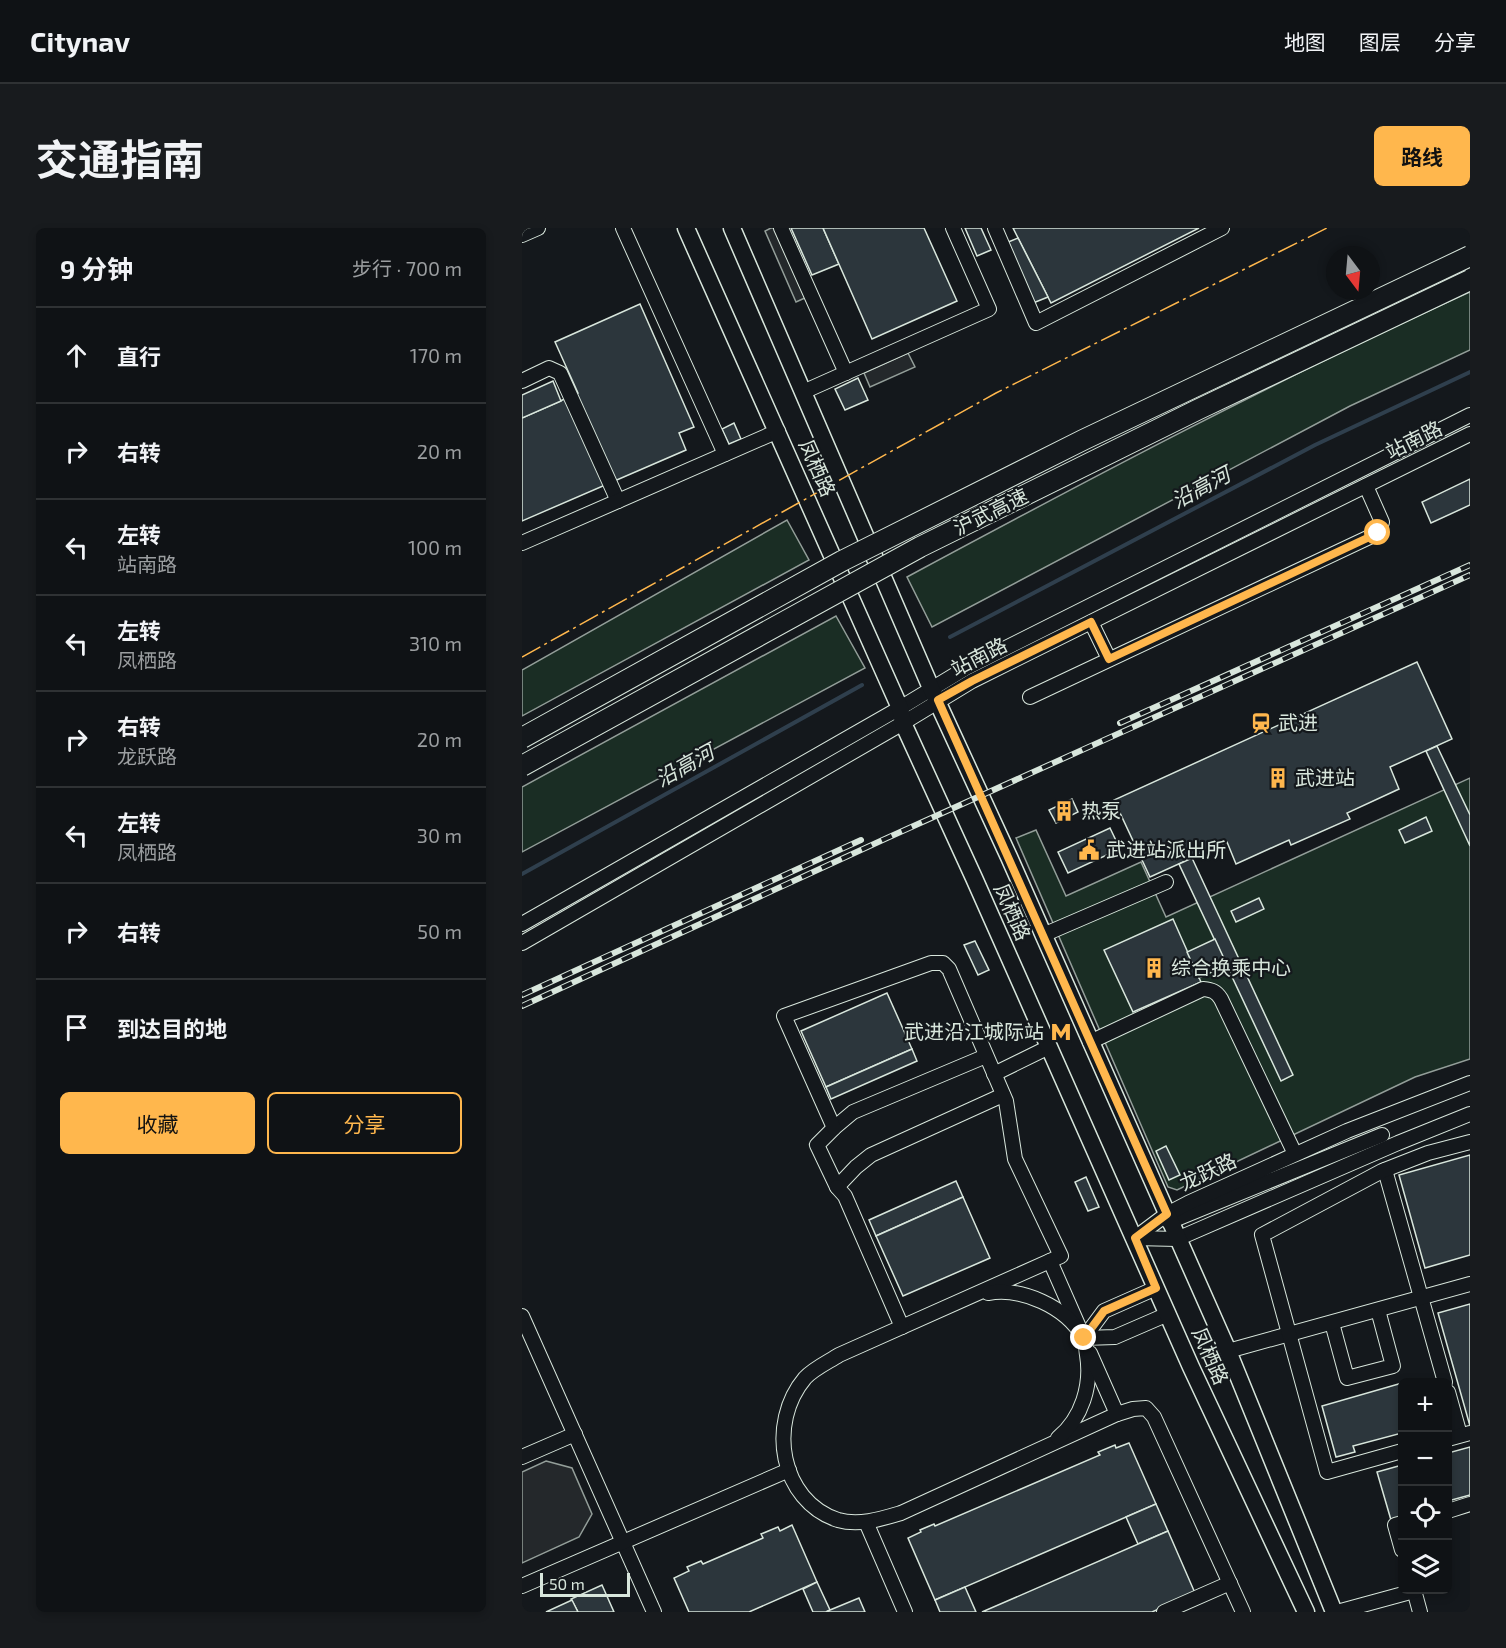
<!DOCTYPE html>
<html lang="zh">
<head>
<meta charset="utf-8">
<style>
  :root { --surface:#0f1215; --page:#181b1e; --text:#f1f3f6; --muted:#9b9ea0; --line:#2f3234; --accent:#ffb74d }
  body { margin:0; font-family:"Exo 2","Noto Sans SC",sans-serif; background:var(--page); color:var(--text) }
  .controls { position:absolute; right:18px; bottom:18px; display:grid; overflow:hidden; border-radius:9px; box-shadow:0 3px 9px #0003 }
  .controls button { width:54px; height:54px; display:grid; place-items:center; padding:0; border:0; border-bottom:2px solid var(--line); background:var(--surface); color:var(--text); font:30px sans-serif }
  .compass { position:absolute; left:804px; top:18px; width:54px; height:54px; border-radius:50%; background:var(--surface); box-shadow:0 3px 9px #0003; rotate:164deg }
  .scale { position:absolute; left:18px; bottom:15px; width:90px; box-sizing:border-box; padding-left:6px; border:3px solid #d8e6dc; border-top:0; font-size:16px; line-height:21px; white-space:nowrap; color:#d8e6dc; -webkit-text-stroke:4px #14181c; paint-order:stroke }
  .stop { position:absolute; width:18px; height:18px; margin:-14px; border:4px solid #ffb74d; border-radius:50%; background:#fff }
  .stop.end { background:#ffb74d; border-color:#fff; box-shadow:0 2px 6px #0008 }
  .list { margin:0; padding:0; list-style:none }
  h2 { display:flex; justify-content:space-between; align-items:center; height:78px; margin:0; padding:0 24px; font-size:26px }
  h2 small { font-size:20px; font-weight:400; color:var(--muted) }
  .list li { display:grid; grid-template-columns:39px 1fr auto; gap:18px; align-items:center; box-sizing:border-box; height:96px; padding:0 24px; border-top:2px solid var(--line) }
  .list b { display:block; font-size:22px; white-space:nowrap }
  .list p { margin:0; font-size:20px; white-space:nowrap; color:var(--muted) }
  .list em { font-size:20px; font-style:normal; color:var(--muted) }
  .actions { display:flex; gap:12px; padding:18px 24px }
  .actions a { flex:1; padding:14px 0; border:2px solid var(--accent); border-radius:9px; text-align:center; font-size:21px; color:var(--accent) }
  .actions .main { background:var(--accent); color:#111 }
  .icon { flex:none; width:33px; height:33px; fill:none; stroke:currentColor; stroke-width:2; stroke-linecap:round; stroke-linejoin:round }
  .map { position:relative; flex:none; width:948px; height:1384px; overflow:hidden; border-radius:9px }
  header { display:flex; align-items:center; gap:36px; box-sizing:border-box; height:84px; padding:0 30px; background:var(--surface); border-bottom:2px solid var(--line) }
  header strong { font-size:28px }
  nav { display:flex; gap:33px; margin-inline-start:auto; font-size:21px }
  .intro { display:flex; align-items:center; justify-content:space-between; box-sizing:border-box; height:144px; padding:0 36px }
  h1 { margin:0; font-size:42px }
  .button { padding:15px 27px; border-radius:9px; background:var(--accent); color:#111; font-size:21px; font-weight:700 }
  main { display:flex; gap:36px; padding:0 36px }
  aside { flex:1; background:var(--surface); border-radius:9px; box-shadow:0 3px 9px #0003 }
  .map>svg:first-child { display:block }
  .green { fill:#1a2d24; stroke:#939e99; stroke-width:1.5 }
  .parking { fill:#24282b; stroke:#939e99; stroke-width:1.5 }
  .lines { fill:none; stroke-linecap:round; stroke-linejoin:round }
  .stream { stroke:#2f3f4d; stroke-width:4 }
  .building { fill:#2c363c; stroke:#d8e6dc; stroke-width:1.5 }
  .minor-casing { stroke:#d8e6dc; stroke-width:16 }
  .major-casing { stroke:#d8e6dc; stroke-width:19 }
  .minor { stroke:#14181c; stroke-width:14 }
  .major { stroke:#14181c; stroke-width:16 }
  .rail-casing { stroke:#d8e6dc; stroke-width:6 }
  .rail { stroke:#14181c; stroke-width:4; stroke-dasharray:11; stroke-linecap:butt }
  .highway-bridge-casing { stroke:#d8e6dc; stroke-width:22; stroke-linecap:butt }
  .highway-bridge { stroke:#14181c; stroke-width:20 }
  .power { stroke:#ffb74d; stroke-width:1.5; stroke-dasharray:21 4.5 3 4.5; stroke-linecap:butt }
  .route { stroke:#ffb74d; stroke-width:8 }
  .labels { text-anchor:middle; stroke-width:4.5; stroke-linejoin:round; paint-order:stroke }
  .street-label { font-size:20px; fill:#d8e6dc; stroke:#14181c }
  .poi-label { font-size:20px; fill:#d8e6dc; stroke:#14181c; text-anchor:start }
  .water-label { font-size:21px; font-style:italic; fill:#d8e6dc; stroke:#14181c }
</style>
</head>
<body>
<header>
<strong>Citynav</strong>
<nav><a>地图</a><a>图层</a><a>分享</a></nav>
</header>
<div class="intro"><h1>交通指南</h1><a class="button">路线</a></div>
<main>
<aside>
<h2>9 分钟<small>步行 · 700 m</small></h2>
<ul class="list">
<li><svg class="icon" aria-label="ahead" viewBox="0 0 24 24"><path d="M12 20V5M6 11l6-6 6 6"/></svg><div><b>直行</b></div><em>170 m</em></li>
<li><svg class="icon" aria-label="right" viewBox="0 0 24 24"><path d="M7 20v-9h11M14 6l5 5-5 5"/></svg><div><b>右转</b></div><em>20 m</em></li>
<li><svg class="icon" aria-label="left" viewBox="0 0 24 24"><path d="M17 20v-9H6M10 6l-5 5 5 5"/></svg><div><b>左转</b><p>站南路</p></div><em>100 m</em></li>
<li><svg class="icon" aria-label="left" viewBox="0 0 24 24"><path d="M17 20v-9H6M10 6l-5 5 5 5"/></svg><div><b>左转</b><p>凤栖路</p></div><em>310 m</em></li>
<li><svg class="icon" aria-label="right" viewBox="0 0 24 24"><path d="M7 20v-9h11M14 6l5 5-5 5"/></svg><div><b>右转</b><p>龙跃路</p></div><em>20 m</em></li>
<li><svg class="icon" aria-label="left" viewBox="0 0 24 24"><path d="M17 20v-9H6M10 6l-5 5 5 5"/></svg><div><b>左转</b><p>凤栖路</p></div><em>30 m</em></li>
<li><svg class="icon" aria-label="right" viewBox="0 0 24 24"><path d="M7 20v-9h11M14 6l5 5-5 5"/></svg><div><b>右转</b></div><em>50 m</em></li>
<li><svg class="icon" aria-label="arrive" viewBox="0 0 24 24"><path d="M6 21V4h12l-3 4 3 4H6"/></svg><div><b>到达目的地</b></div></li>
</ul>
<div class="actions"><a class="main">收藏</a><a>分享</a></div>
</aside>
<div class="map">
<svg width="948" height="1384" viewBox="0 0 948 1384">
  <rect width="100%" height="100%" fill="#14181c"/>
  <!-- green -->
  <g class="green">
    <path d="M948 64V122L828 178 410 399 385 349C571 249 756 151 948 64Z"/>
    <path d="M265 292 287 332 0 488V442Z"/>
    <path d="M314 388 343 440 0 624V559Z"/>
    <path d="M948 550V831L893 849 655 962 646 959 494 610 514 602 544 668 619 634 644 689Z"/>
  </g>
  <!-- parking -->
  <g class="parking">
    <path d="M249 0H255L285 69 274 74 243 3Z"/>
    <path d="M386 125 393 139 348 159 342 145Z"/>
    <path d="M24 1233 50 1240 70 1286 57 1309 0 1335V1244Z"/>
  </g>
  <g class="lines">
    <!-- stream -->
    <g class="stream">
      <path d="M428 409 793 217 948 144"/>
      <path d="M0 646 340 457"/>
    </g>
  </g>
  <!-- building -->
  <g class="building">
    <path d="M269 0H301L317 36 290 47Z"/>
    <path d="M301 0H402L435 73 350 111Z"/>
    <path d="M443 0H459L469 22 455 28Z"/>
    <path d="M491 0H677L529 75Z"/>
    <path d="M496 10 526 69 511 75 484 15Z"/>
    <path d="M118 76 172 199 157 205 164 222 0 293V190L56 165 33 114Z"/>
    <path d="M336 150 346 172 323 182 313 161Z"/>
    <path d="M31 153 39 173 0 190V167Z"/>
    <path d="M212 195 219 211 207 216 200 201Z"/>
    <path d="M948 251V277L909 295 900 274Z"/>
    <path d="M895 434 930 511 868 539 877 561 825 585 828 591 769 617 767 612 714 636 705 614 628 649 592 572Z"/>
    <path d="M915 518 948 587V618L904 523Z"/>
    <path d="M550 571 556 584 534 595 527 582Z"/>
    <path d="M904 589 910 603 883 615 877 602Z"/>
    <path d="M588 600 598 621 546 645 536 624Z"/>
    <path d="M670 630 771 847 759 853 657 636Z"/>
    <path d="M737 670 742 681 714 694 709 683Z"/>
    <path d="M651 691 679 754 611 784 582 722Z"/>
    <path d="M693 711 705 737 677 750 665 724Z"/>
    <path d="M453 713 467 742 456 747 442 717Z"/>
    <path d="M365 765 390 821 304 859 279 803Z"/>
    <path d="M390 821 395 833 309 871 304 859Z"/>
    <path d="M644 918 658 947 647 952 634 923Z"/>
    <path d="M948 927V1027L903 1040 877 947Z"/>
    <path d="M564 949 577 979 566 983 553 954Z"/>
    <path d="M434 953 441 969 354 1008 347 992Z"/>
    <path d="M441 969 468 1030 381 1068 354 1008Z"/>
    <path d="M948 1076V1198L916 1085Z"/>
    <path d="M880 1155V1205L831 1218 833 1224 814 1229 800 1178Z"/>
    <path d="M607 1215 634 1276 413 1372 386 1310 399 1304 398 1302 412 1296 413 1298 578 1227 576 1224 593 1217 594 1220Z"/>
    <path d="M948 1219V1267L926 1273V1225Z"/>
    <path d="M880 1237V1289L869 1292 855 1244Z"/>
    <path d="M634 1276 646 1303 616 1316 604 1289Z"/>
    <path d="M270 1297 295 1354 227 1384H167L152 1350 167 1343 165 1339 179 1333 181 1336 241 1310 239 1306 256 1299 258 1303Z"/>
    <path d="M646 1303 673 1365 646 1377 630 1384H460Z"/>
    <path d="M295 1354 308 1382 304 1384H291L281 1361Z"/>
    <path d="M80 1357 92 1384H56L49 1371Z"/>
    <path d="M443 1359 454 1384H418L413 1372Z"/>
    <path d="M337 1370 343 1384H304L308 1382Z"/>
    <path d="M50 1372 56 1384H24Z"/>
  </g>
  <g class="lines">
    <!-- minor casing -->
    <g class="minor-casing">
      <g id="minor">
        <path d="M101 0 203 226"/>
        <path d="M259 0 324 145"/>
        <path d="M473 0 514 95 700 0"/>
        <path d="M0 7 16 0"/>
        <path d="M0 153 27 140 38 145 96 273"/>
        <path d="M281 164 467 81 431 0"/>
        <path d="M0 315 256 203"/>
        <path d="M569 394 587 431"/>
        <path d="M508 469 856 305 860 294 844 258"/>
        <path d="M0 696 378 480 444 440 948 187"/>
        <path d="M521 707 644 654"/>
        <path d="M0 715 381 495 450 453 948 206"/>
        <path d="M568 814 681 761C690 762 694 763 699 771L773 926"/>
        <path d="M464 828 331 884 312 900 295 917 315 959 334 939 349 927 481 867"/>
        <path d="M472 846 527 819"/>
        <path d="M312 900 262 788 409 735H421L427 741 484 873 493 931 539 1028 317 1127C306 1134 291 1141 283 1150 245 1195 258 1273 316 1292 337 1298 359 1291 379 1285L595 1186 611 1181 624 1180 632 1189 721 1384"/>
        <path d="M863 942 923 1154"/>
        <path d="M315 959 323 968 380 1099"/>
        <path d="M647 994 860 907"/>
        <path d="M613 1010 645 986 666 975 825 903 948 855"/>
        <path d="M613 1010 655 1011 876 915 948 886"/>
        <path d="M528 1033 557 1099"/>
        <path d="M466 1065C500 1059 544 1079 561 1109 564 1114 564 1121 565 1127 570 1157 560 1190 536 1210"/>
        <path d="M0 1088 132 1384"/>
        <path d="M810 1095 825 1150 871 1138 856 1082"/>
        <path d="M562 1110 582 1083 634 1060"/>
        <path d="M562 1110 593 1109 646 1086"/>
        <path d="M706 1123 948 1056"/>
        <path d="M568 1125 595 1186"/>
        <path d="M926 1164 938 1207"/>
        <path d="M926 1211 948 1205"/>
        <path d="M880 1223 805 1244 740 1007 860 943 906 925 948 914"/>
        <path d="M0 1229 53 1206"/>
        <path d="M926 1283 948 1276"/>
        <path d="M344 1294 383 1384"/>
        <path d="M880 1295 873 1297 880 1322"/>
        <path d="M0 1358 267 1242"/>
        <path d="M892 1362 898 1384"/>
        <path d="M642 1384 708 1355"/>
        <path d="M815 1384 892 1363"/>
      </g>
    </g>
    <!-- major casing -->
    <g class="major-casing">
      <g id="major">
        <path d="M164 0 378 480 381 495 452 650 669 1139 784 1384"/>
        <path d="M210 0 409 460 487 629 706 1123 812 1384"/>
      </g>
    </g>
    <!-- minor -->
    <use href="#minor" class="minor"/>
    <!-- major -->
    <use href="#major" class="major"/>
    <!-- rail casing -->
    <g class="rail-casing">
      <g id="rail">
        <path d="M598 495 948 337"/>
        <path d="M0 767 339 612"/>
        <path d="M0 778 365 610 948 347"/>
      </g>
    </g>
    <!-- rail -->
    <use href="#rail" class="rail"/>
    <!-- highway-bridge casing -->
    <g class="highway-bridge-casing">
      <g id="highway-bridge">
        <path d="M0 510 320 333 561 212 948 28"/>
        <path d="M0 538 398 319 675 182 948 52"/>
      </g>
    </g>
    <!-- highway-bridge -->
    <use href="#highway-bridge" class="highway-bridge"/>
    <!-- power -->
    <path class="power" d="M0 429 474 165 805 0"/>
  </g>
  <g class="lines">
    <!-- route -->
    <path class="route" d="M562 1110 582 1083 634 1060 613 1010 645 986 416 472 450 453 569 394 587 431 856 305"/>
  </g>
  <!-- icons -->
  <defs>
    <g id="station-bare" transform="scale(1.62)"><path d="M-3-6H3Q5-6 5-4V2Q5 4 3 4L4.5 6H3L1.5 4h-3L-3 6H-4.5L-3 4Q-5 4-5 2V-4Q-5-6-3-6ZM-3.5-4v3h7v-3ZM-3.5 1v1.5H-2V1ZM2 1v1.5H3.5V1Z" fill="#ffb74d" stroke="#14181c" stroke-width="2.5" paint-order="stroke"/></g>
    <g id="building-bare" transform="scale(1.62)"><path d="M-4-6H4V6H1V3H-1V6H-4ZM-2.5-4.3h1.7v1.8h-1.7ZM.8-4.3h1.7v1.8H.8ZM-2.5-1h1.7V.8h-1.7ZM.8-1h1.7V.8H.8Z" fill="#ffb74d" stroke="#14181c" stroke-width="2.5" paint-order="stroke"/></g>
    <g id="civic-bare" transform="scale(1.62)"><path d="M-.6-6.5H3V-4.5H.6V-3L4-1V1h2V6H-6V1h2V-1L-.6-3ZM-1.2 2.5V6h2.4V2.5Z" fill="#ffb74d" stroke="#14181c" stroke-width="2.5" paint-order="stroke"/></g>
    <g id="metro-bare" transform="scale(1.62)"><path d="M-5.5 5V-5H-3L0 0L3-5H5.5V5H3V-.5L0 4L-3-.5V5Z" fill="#ffb74d" stroke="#14181c" stroke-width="2.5" paint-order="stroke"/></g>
  </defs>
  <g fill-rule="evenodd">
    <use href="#station-bare" x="739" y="495"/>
    <use href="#building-bare" x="756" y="550"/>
    <use href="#building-bare" x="542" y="583"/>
    <use href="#civic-bare" x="567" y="622"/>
    <use href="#building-bare" x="632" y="740"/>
    <use href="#metro-bare" x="539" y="804"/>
  </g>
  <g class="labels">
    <!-- street labels -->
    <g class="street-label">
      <text transform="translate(892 212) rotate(-26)" y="7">站南路</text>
      <text transform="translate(295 240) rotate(66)" y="7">凤栖路</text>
      <text transform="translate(469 284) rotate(-26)" y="7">沪武高速</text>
      <text transform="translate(457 429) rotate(-27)" y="7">站南路</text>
      <text transform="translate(490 684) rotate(66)" y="7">凤栖路</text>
      <text transform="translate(686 944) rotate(-25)" y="7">龙跃路</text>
      <text transform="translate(688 1128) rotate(66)" y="7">凤栖路</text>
    </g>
    <!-- poi labels -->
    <g class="poi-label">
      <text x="756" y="502">武进</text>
      <text x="773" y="557">武进站</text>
      <text x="559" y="590">热泵</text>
      <text x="584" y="629">武进站派出所</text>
      <text x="649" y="747">综合换乘中心</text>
      <text x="522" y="811" text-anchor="end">武进沿江城际站</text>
    </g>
    <!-- water labels -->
    <g class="water-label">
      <text transform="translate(679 260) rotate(-28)" y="7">沿高河</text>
      <text transform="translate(163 538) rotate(-29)" y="7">沿高河</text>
    </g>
  </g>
</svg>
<div class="controls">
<button>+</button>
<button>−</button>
<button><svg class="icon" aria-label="locate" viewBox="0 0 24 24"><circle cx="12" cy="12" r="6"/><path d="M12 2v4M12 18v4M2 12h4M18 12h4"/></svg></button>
<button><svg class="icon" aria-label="layers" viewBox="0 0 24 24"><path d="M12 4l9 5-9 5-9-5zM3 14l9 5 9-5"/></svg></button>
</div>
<svg class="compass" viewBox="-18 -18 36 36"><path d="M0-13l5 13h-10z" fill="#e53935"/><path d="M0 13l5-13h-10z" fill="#9b9ea0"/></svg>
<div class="scale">50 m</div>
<div class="stop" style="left:856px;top:305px"></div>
<div class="stop end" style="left:562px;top:1110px"></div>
</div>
</main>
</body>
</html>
